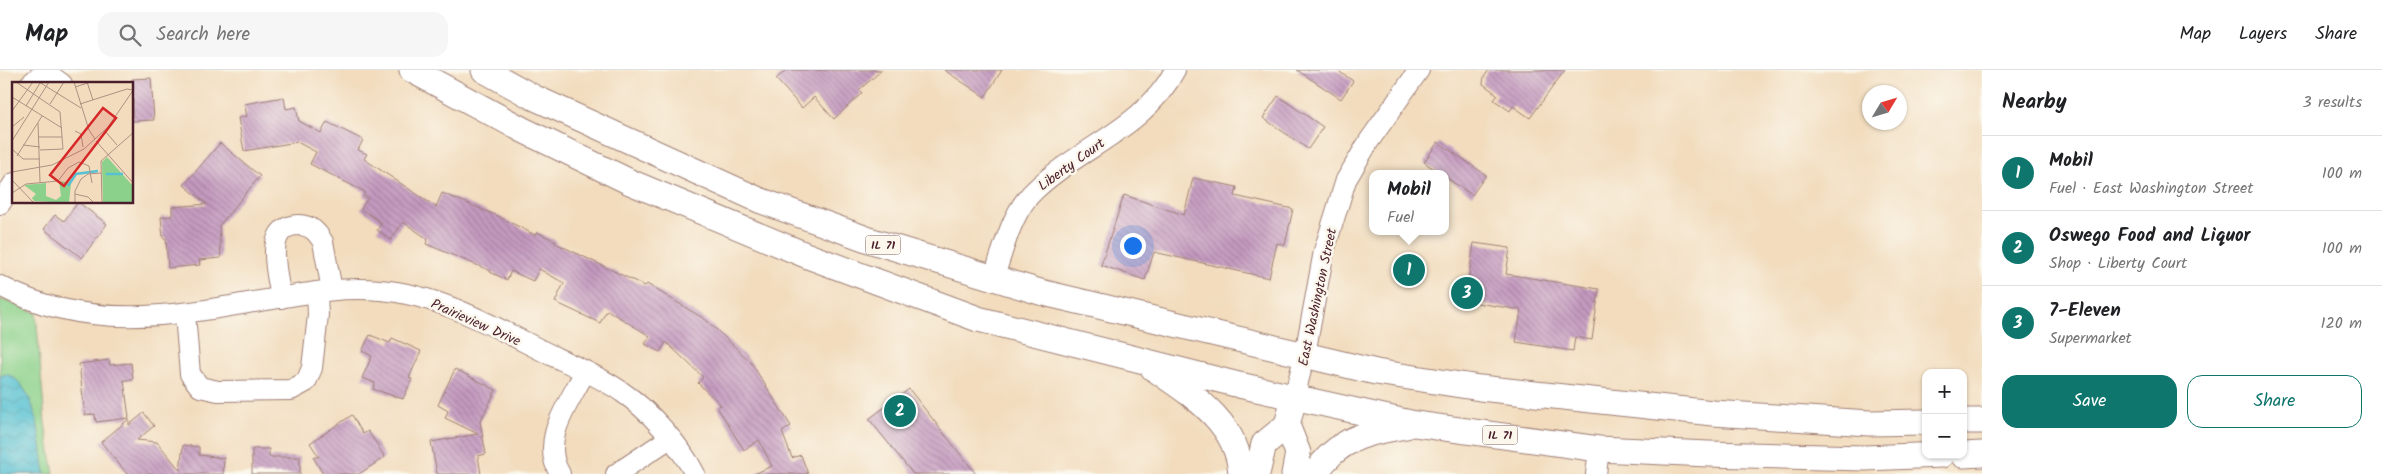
<!DOCTYPE html>
<html lang="en">
<head>
<meta charset="utf-8">
<style>
  :root { --surface:#fff; --page:#f6f6f6; --text:#202124; --muted:#757577; --line:#e0e0e0; --accent:#0f766e }
  body { margin:0; font-family:Kalam,sans-serif; background:var(--page); color:var(--text) }
  .controls { position:absolute; right:15px; bottom:15px; display:grid; overflow:hidden; border-radius:10px; box-shadow:0 1px 4px #0004 }
  .controls button { width:45px; height:45px; display:grid; place-items:center; padding:0; border:0; border-bottom:1px solid var(--line); background:var(--surface); color:var(--text); font:25px sans-serif }
  .compass { position:absolute; left:1862px; top:15px; width:45px; height:45px; border-radius:50%; background:var(--surface); box-shadow:0 1px 4px #0004; rotate:52deg }
  .you { position:absolute; left:1132px; top:175px; width:18px; height:18px; margin:-12px; border:4px solid #fff; border-radius:50%; background:#1a73e8; box-shadow:0 0 0 8px #1a73e833 }
  .badge { display:grid; place-items:center; width:32px; height:32px; border-radius:50%; background:var(--accent); color:#fff; font-size:16px; font-weight:700 }
  .pin { position:absolute; translate:-50% -50%; border:2px solid #fff; box-shadow:0 1px 5px #0006 }
  .popup { position:absolute; left:1369px; top:100px; width:80px; height:65px; box-sizing:border-box; display:grid; place-content:center; border-radius:10px; background:var(--surface); filter:drop-shadow(0 1px 4px #0005); font-size:16px; white-space:nowrap; color:var(--muted) }
  .popup b { font-size:19px; color:var(--text) }
  .popup::after { content:''; position:absolute; left:50%; top:100%; margin-left:-10px; border:10px solid transparent; border-top-color:var(--surface) }
  .list { margin:0; padding:0; list-style:none }
  h2 { display:flex; justify-content:space-between; align-items:center; height:65px; margin:0; padding:0 20px; font-size:21px }
  h2 small { font-size:16px; font-weight:400; color:var(--muted) }
  .list li { display:grid; grid-template-columns:32px 1fr auto; gap:15px; align-items:center; box-sizing:border-box; height:75px; padding:0 20px; border-top:1px solid var(--line) }
  .list b { display:block; font-size:19px; white-space:nowrap }
  .list p { margin:0; font-size:16px; white-space:nowrap; color:var(--muted) }
  .list em { font-size:16px; font-style:normal; color:var(--muted) }
  .actions { display:flex; gap:10px; padding:15px 20px }
  .actions a { flex:1; padding:11px 0; border:1px solid var(--accent); border-radius:15px; text-align:center; font-size:18px; color:var(--accent) }
  .actions .main { background:var(--accent); color:#fff }
  .icon { flex:none; width:28px; height:28px; fill:none; stroke:currentColor; stroke-width:2; stroke-linecap:round; stroke-linejoin:round }
  .map { position:relative; flex:none; width:1982px; height:404px; overflow:hidden }
  header { display:flex; align-items:center; gap:30px; box-sizing:border-box; height:70px; padding:0 25px; background:var(--surface); border-bottom:1px solid var(--line) }
  header strong { font-size:24px }
  nav { display:flex; gap:28px; margin-inline-start:auto; font-size:18px }
  .search { width:350px; height:45px; background:var(--page); display:flex; align-items:center; gap:12px; box-sizing:border-box; padding:0 18px; border-radius:15px; color:var(--muted); font-size:19px }
  main { display:flex }
  aside { flex:1; background:var(--surface) }
  .map>svg:first-child { display:block }
  .park { fill:#8bd18b; stroke:#6a785b }
  .water { fill:url(#water-waves); stroke:#50707f }
  .building { fill:url(#building-back-hatch) }
  .lines { fill:none; stroke-linecap:round; stroke-linejoin:round }
  .minor-casing { stroke:#9e7e74; stroke-width:22 }
  .major-casing { stroke:#9e7e74; stroke-width:27 }
  .minor { stroke:#fff; stroke-width:20 }
  .major { stroke:#fff; stroke-width:25 }
  .labels { text-anchor:middle; stroke-width:5; stroke-linejoin:round; paint-order:stroke }
  .shield { fill:#fbf7ec; stroke:#7f6065; stroke-width:1 }
  .shield-label { font-size:12px; font-weight:bold; fill:#4a1f2b }
  .street-label { font-size:14px; fill:#4a1f2b; stroke:#fbf7ec }
  .inset-river { fill:none; stroke:#57c1d3; stroke-width:2.5 }
  .inset-road { fill:none; stroke:#af9083; stroke-width:1 }
  .view { fill:#d62828; fill-opacity:0.15; stroke:#d62828; stroke-width:2.5 }
  .inset-edge { fill:none; stroke:#4a1f2b; stroke-width:2.5 }
</style>
</head>
<body>
<header>
<strong>Map</strong>
<div class="search"><svg class="icon" aria-label="search" viewBox="0 0 24 24"><circle cx="10" cy="10" r="6"/><path d="M15 15l6 6"/></svg>Search here</div>
<nav><a>Map</a><a>Layers</a><a>Share</a></nav>
</header>
<main>
<div class="map">
<svg width="1982" height="404" viewBox="0 0 1982 404">
  <defs>
    <pattern id="water-waves" width="16" height="10" patternUnits="userSpaceOnUse" patternTransform="scale(1.25)"><rect width="16" height="10" fill="#57c1d3"/><path d="M0 5q4-4 8 0t8 0" fill="none" stroke="#4da5b5"/></pattern>
    <pattern id="building-back-hatch" width="6" height="6" patternUnits="userSpaceOnUse" patternTransform="scale(1.25)"><rect width="6" height="6" fill="#c49ac0"/><path d="M-1 5l2 2M0 0l6 6M5-1l2 2" fill="none" stroke="#a17d9c"/></pattern>
  </defs>
  <rect width="100%" height="100%" fill="#fbf7ec"/>
  <filter id="ink" filterUnits="userSpaceOnUse"><feTurbulence type="fractalNoise" baseFrequency=".02" numOctaves="2"/><feDisplacementMap in="SourceGraphic" scale="10" xChannelSelector="R" yChannelSelector="G"/><feConvolveMatrix kernelMatrix="1 2 1 2 8 2 1 2 1" color-interpolation-filters="sRGB"/></filter>
  <filter id="wash" filterUnits="userSpaceOnUse"><feTurbulence type="fractalNoise" baseFrequency=".0096" numOctaves="4" result="noise"/><feDisplacementMap in="SourceGraphic" scale="20" xChannelSelector="R" yChannelSelector="G"/><feGaussianBlur stdDeviation="1.12" result="paint"/><feColorMatrix in="noise" values="0 0 0 0 0 0 0 0 0 0 0 0 0 0 0 0 0 1.4 0 .05"/><feComposite in="paint" operator="in"/></filter>
  <g filter="url(#wash)">
    <rect width="100%" height="100%" fill="#f2dcbd"/>
    <!-- park -->
    <path class="park" d="M0 229 36 243 45 353 54 404H0Z"/>
    <!-- water -->
    <path class="water" d="M7 304C38 317 40 374 45 404H0V306Z"/>
    <g id="blocks">
      <!-- building -->
      <g class="building">
        <path d="M786 0H882L859 20 862 23 834 49 814 27 802 38 776 9Z"/>
        <path d="M944 0H1002L985 27Z"/>
        <path d="M1297 0H1337L1353 11 1341 29Z"/>
        <path d="M1489 0H1565L1530 48 1513 36 1510 41 1494 30 1498 25 1483 14 1484 7Z"/>
        <path d="M151 8 154 50 132 51V9Z"/>
        <path d="M1278 26 1323 57 1308 79 1263 48Z"/>
        <path d="M284 27 286 39 296 37 299 51 321 63 327 52 363 70 358 80 367 84 364 89 436 137 442 123 498 146 535 165 537 162 556 171 555 173 645 216 647 214 706 250 750 291 791 356 782 362 792 388 801 385 808 404H754L772 396 759 370 744 380 717 337 721 335 698 313 703 307 666 272 660 282 645 274 650 266 607 240 600 253 555 232 564 213 539 199 533 211 511 201 507 210 490 202 491 201 426 174 428 169 403 152 391 170 377 160 382 153 361 139 368 128 363 126 365 122 310 94 316 82 297 72 244 81 238 48 247 46 244 34Z"/>
        <path d="M1438 72 1486 105 1472 125 1445 107V104H1441L1424 92Z"/>
        <path d="M220 73 260 106 219 156 221 188 199 190 200 195 168 198 166 168H163L161 147 172 146V137L207 134 184 115Z"/>
        <path d="M1193 108 1237 117 1235 126 1293 139 1285 175 1277 173 1269 208 1154 182 1145 210 1101 195 1124 125 1184 145Z"/>
        <path d="M78 132 107 154 82 188 44 159 55 145 64 151Z"/>
        <path d="M1474 173 1510 178 1506 204 1599 219 1592 270 1575 267 1573 281 1516 272 1521 240 1465 231Z"/>
        <path d="M370 265 390 273 392 268 421 281 409 308 412 309 403 329 373 319 375 313 362 308 372 286 362 281Z"/>
        <path d="M109 290 110 295 131 293 133 310H124L129 348 96 352 95 344 85 345 79 294Z"/>
        <path d="M455 299 496 320 480 352 486 384 478 386 481 404H437L431 372 478 364 445 348 448 341 438 335Z"/>
        <path d="M909 319 976 404H913L869 349Z"/>
        <path d="M144 343 154 356 137 370 157 372 180 400 183 375 199 377V385L224 388 223 404H127L101 372 129 349V355Z"/>
        <path d="M352 345 363 364 368 361 385 387 359 404H323L313 387H319L310 373Z"/>
        <path d="M252 379H269V387H300V404H252Z"/>
      </g>
    </g>
  </g>
  <g filter="url(#ink)">
    <use href="#blocks" fill-opacity="0" stroke="#9e7e74" stroke-width="1"/>
    <g class="lines">
      <!-- minor casing -->
      <g class="minor-casing">
        <g id="minor">
          <path d="M30 14 37 8H54L62 14"/>
          <path d="M0 134 14 113"/>
          <path d="M993 209C1004 179 1011 142 1035 120 1080 77 1145 58 1175 0"/>
          <path d="M0 216C87 262 174 246 266 230 303 224 341 216 380 220 443 225 501 261 557 288 579 298 602 308 622 322 649 340 680 375 695 404"/>
          <path d="M281 228C278 206 262 156 298 155 311 155 317 162 323 172L332 220"/>
          <path d="M185 244 190 304 200 317 218 321 291 320 306 312 312 298 318 245 317 222"/>
          <path d="M1294 328 1305 284 1324 181 1346 110 1369 71 1419 0"/>
          <path d="M560 404C539 369 570 333 585 301"/>
          <path d="M616 404 670 368"/>
          <path d="M1596 404 1599 379"/>
        </g>
      </g>
      <!-- major casing -->
      <g class="major-casing">
        <g id="major">
          <path d="M412 0 523 60 630 112 808 186 978 249 1239 315 1415 354 1599 379 1708 384 1865 388 1941 385"/>
          <path d="M484 0 533 27 759 130 872 171 1040 222 1376 302 1480 318 1713 343 1869 353 1926 352"/>
          <path d="M1153 298C1192 325 1238 352 1241 404"/>
          <path d="M1294 328 1287 355 1298 383 1294 404"/>
          <path d="M1963 351H1982"/>
          <path d="M1963 385 1982 384"/>
          <path d="M1257 404 1264 374 1287 355"/>
          <path d="M1315 404C1338 368 1366 363 1406 356"/>
        </g>
      </g>
      <!-- minor -->
      <use href="#minor" class="minor"/>
      <!-- major -->
      <use href="#major" class="major"/>
    </g>
  </g>
  <g class="labels">
    <!-- shield labels -->
    <g class="shield">
      <rect x="865.5" y="165.5" width="35" height="19" rx="4"/>
      <rect x="1482.5" y="355.5" width="35" height="19" rx="4"/>
    </g>
    <g class="shield-label">
      <text x="883" y="179">IL 71</text>
      <text x="1500" y="369">IL 71</text>
    </g>
    <!-- street labels -->
    <g class="street-label">
      <text transform="translate(1071 94) rotate(-36)" y="5">Liberty Court</text>
      <text transform="translate(1317 227) rotate(-78)" y="5">East Washington Street</text>
      <text transform="translate(476 252) rotate(24)" y="5">Prairieview Drive</text>
    </g>
  </g>
  <!-- overview -->
  <g transform="translate(12 12)">
    <rect width="121" height="121" fill="#f2dcbd"/>
    <path d="M95 75 121 104V121H91L90 80ZM47 99 59 101 57 121 22 119 20 116 24 112 12 103 34 101V114L44 118 49 114Z" fill="#8bd18b"/>
    <path class="inset-river" d="M94 92H111M56 104 64 92 86 89"/>
    <path class="inset-road" d="M4 0 48 30 51 67 28 68M27 0 69 26M62 0 77 48 83 57M75 0 81 18M63 5 79 0M0 15 50 46M122 16V32M38 22 52 0M68 22 115 7 121 8M14 24 28 1M0 29 21 0M26 41 28 100M0 45 12 35M63 49 69 52 71 65M93 49 105 63M27 55H50M0 59 37 0M84 59 122 102M11 63 28 65M0 67 11 77H28M5 74 30 34M0 90 40 83 72 67 96 45 122 7M0 98 22 121M0 111 14 102 46 99 56 86 67 80 77 84 80 101M63 112 76 115 82 121M63 121V109L69 97 76 92 89 91M90 121 89 79 122 50"/>
    <path class="view" d="M91 26 104 36 52 104 38 93Z"/>
    <rect width="121" height="121" class="inset-edge"/>
  </g>
</svg>
<div class="controls">
<button>+</button>
<button>−</button>
</div>
<svg class="compass" viewBox="-18 -18 36 36"><path d="M0-13l5 13h-10z" fill="#e53935"/><path d="M0 13l5-13h-10z" fill="#757577"/></svg>
<div class="you"></div>
<div class="pin badge" style="left:1409px;top:200px">1</div>
<div class="popup"><b>Mobil</b>Fuel</div>
<div class="pin badge" style="left:900px;top:341px">2</div>
<div class="pin badge" style="left:1467px;top:223px">3</div>
</div>
<aside>
<h2>Nearby<small>3 results</small></h2>
<ul class="list">
<li><span class="badge">1</span><div><b>Mobil</b><p>Fuel · East Washington Street</p></div><em>100 m</em></li>
<li><span class="badge">2</span><div><b>Oswego Food and Liquor</b><p>Shop · Liberty Court</p></div><em>100 m</em></li>
<li><span class="badge">3</span><div><b>7-Eleven</b><p>Supermarket</p></div><em>120 m</em></li>
</ul>
<div class="actions"><a class="main">Save</a><a>Share</a></div>
</aside>
</main>
</body>
</html>
